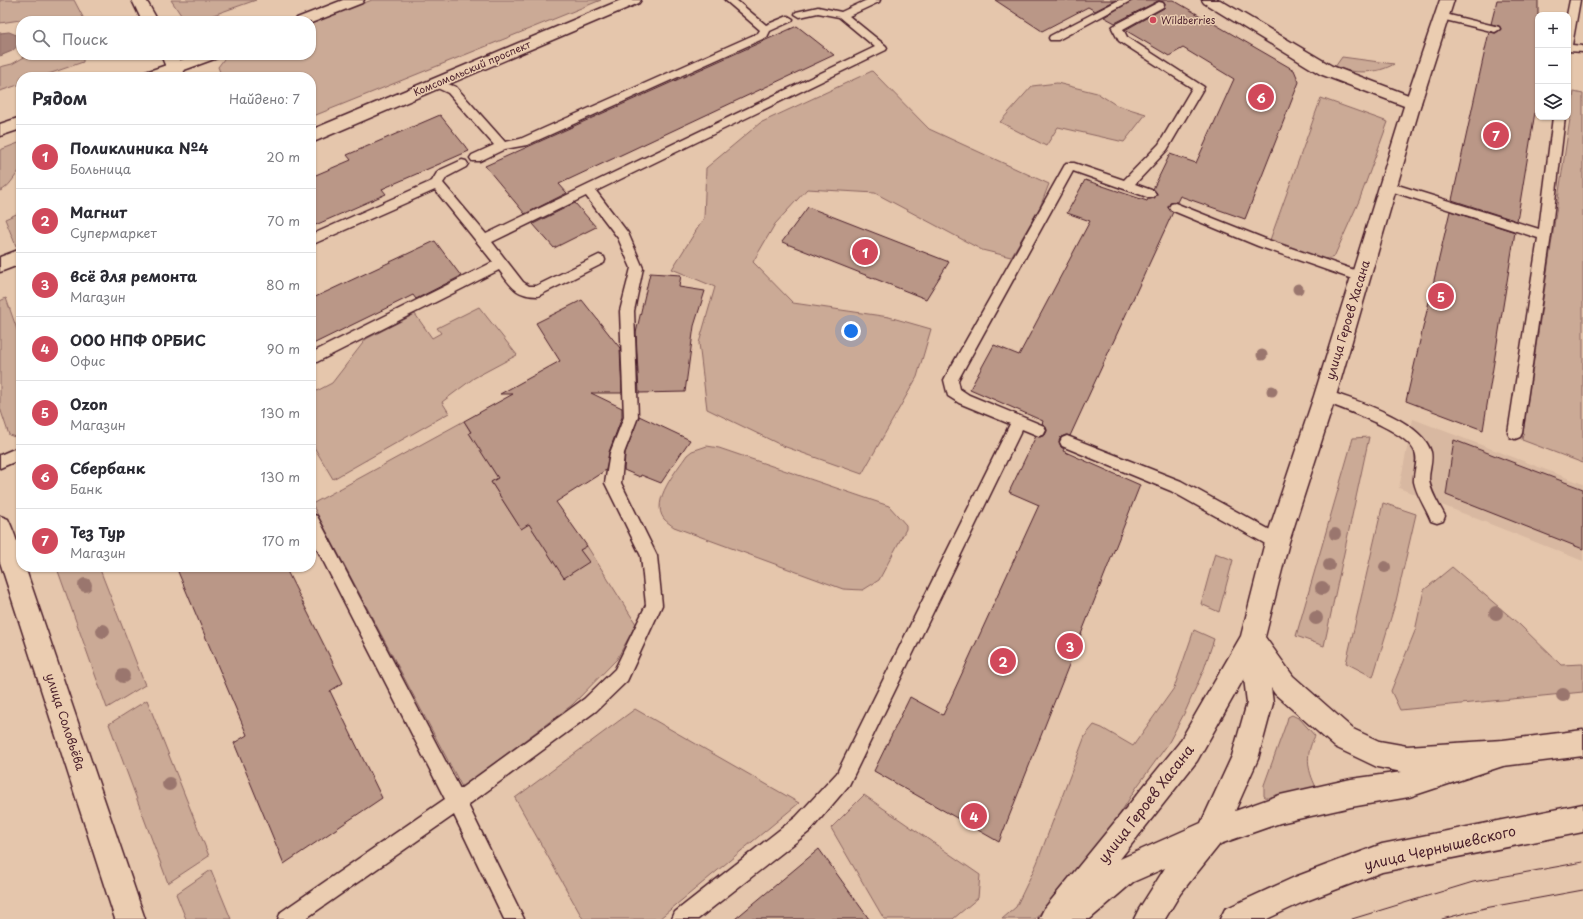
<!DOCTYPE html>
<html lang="ru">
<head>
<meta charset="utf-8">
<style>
  :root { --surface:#fff; --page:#f7f7f7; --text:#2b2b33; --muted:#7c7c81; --line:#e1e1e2; --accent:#d1495b }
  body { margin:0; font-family:"Playpen Sans",sans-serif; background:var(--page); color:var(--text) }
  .controls { position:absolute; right:12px; top:12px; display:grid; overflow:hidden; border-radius:8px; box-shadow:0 1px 3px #0004 }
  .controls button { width:36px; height:36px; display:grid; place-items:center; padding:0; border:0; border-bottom:1px solid var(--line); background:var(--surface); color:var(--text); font:20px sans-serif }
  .you { position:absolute; left:851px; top:331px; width:14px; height:14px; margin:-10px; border:3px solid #fff; border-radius:50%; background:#1a73e8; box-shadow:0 0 0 6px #1a73e833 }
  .badge { display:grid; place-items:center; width:26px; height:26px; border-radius:50%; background:var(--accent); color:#fff; font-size:13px; font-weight:700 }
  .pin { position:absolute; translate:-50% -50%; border:2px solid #fff; box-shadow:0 1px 4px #0006 }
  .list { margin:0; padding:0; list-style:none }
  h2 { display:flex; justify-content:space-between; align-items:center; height:52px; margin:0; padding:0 16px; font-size:17px }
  h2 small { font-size:13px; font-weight:400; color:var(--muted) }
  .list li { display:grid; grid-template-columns:26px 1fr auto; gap:12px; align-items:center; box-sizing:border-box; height:64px; padding:0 16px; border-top:1px solid var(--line) }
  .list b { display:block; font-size:15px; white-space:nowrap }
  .list p { margin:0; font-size:13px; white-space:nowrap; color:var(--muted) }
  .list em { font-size:13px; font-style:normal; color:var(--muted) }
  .icon { flex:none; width:22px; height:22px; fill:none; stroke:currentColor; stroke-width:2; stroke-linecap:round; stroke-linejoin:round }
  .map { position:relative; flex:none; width:1583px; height:919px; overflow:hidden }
  .search { position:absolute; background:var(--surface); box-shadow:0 1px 3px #0004; left:16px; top:16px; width:300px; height:44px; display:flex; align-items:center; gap:10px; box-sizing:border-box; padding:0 14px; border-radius:16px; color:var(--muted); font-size:15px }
  .panel { position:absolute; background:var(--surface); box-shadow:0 1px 3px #0004; left:16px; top:72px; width:300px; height:500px; border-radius:16px }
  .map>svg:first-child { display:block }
  .built { fill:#d8b8a1 }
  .green { fill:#cbaa96; stroke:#8a6460 }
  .water { fill:#a88479; stroke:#825c5a }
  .building { fill:#ba9787; stroke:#4a1f2b }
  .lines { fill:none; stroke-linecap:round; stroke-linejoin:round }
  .lane-casing { stroke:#4a1f2b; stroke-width:3 }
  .street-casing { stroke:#4a1f2b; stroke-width:3 }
  .secondary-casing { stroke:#4a1f2b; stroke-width:3 }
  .primary-casing { stroke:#4a1f2b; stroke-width:3 }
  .lane { fill:#ebcdb1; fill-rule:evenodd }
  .street { fill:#ebcdb1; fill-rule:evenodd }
  .secondary { fill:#ebcdb1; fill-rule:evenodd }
  .primary { fill:#ebcdb1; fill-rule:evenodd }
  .tram { stroke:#4a1f2b; stroke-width:1 }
  .tree { fill:#9a766e }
  .poi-dot { fill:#d1495b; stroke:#ebcdb1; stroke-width:1.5 }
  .labels { text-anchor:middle; stroke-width:3; stroke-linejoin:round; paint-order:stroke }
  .far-poi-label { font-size:10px; fill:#4a1f2b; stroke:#ebcdb1; text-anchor:start }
  .far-street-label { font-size:10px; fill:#4a1f2b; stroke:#ebcdb1 }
  .street-label { font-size:12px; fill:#4a1f2b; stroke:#ebcdb1 }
  .near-street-label { font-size:14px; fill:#4a1f2b; stroke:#ebcdb1 }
</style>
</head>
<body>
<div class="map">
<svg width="1583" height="919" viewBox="0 0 1583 919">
  <rect width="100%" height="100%" fill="#e5c6ac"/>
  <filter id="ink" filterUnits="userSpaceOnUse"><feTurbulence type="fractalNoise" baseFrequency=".025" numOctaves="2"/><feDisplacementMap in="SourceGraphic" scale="8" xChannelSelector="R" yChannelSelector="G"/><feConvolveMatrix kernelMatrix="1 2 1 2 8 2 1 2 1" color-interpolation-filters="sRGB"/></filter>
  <g filter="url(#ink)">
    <!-- built -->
    <path class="built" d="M1413 419 1583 484V561L1399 488Z"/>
    <!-- green -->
    <g class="green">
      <path d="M0 0H74L85 21 20 20 0 23Z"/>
      <path d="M171 0H256L196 21H185Z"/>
      <path d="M372 0H601L311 117V77H222L218 67 227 55H311V23Z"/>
      <path d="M28 55 83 59V62L40 77H21V84L0 91V67L12 64Z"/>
      <path d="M1342 57 1394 64C1378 74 1352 74 1335 67Z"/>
      <path d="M872 71 929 129 1049 184 1040 207 1011 257 982 250 875 193 807 189 775 224 753 262 793 303 889 317 931 329 917 377 862 474 783 446 707 409 699 343 715 287 672 269 704 218 706 168 760 123Z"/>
      <path d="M1057 83 1097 93 1116 105 1146 114 1124 142 1058 127 1046 146 1000 122 1032 86Z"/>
      <path d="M1574 92 1583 94V463L1522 440Z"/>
      <path d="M1321 98 1388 122 1359 201 1334 257C1318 264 1286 246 1270 240Z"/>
      <path d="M21 142V169C14 176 10 187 0 191V150Z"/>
      <path d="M21 212V245L16 246 5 219Z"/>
      <path d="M6 298 21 341V439L9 435 0 408V301Z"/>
      <path d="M479 307 517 355 474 378 442 402 449 413 333 479 311 442V394L332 383 366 339 415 314 432 338 441 333 437 328Z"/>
      <path d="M464 421 498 478 491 482 521 529 529 524 564 577 588 562 580 550 587 546 636 624 617 659 572 705 462 787 312 504Z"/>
      <path d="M1369 437 1324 646 1296 636 1353 438Z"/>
      <path d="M707 446 719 448 889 506 906 525V529L879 580 863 590 843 589 674 527C671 525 667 522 664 519 650 501 677 470 687 455L692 451Z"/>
      <path d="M1383 503 1416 514 1396 601 1373 677 1346 663Z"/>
      <path d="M1215 553 1233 560 1219 612 1201 604Z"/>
      <path d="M66 567H99L145 685 107 708 58 571Z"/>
      <path d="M1452 567 1520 625 1561 665 1583 664V692L1400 710 1391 691 1415 631 1424 590Z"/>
      <path d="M1194 630 1214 639 1204 669 1186 710 1168 744 1136 788 1110 830 1070 881 1035 919H1002L1016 907 1037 863 1085 736 1094 725 1102 728 1133 746 1174 688Z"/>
      <path d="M147 700 209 856 168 883 109 724Z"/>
      <path d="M635 709 799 803 659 919H583L515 798Z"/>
      <path d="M1292 715 1300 719 1315 736C1304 756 1308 772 1318 791L1268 799 1264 796V785L1287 721 1288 717Z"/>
      <path d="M864 795 980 875 978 898 953 919H884L831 828Z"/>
      <path d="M211 870 231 919H186L176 894Z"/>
    </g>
    <!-- water -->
    <path class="water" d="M9 32 19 36 21 43 12 51 0 56V33Z"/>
    <!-- building -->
    <g class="building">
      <path d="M995 0H1116L1095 11 1088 7 1042 31Z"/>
      <path d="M1133 0H1173L1294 70 1299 82 1245 219 1180 196 1177 202 1170 203 1168 208 1173 212 1070 436 1066 435 1061 437 1059 441 1061 447 1064 449 1063 451 1140 485 999 842 874 771 910 697 943 715 1039 505 1009 492 1036 436 1040 437 1045 435 1047 431 1045 425 1042 424 1043 421 970 389 994 345 1019 355 1090 221 1067 213 1085 180 1147 201 1148 199 1154 198 1157 193 1153 189 1170 154 1196 163 1234 79 1183 48 1169 56 1125 30 1164 8 1165 4 1163 2 1158 1 1115 23 1104 17Z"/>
      <path d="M1497 0H1538V94L1517 221 1452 200 1489 32 1496 33 1501 29 1499 26 1491 24Z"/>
      <path d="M797 26 834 55 559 184 567 193 525 214 485 166Z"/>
      <path d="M440 115 469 151 382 189 386 194 311 227V177L351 160 347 155Z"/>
      <path d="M575 203 596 227 554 248 533 224Z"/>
      <path d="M808 207 949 262 926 299 782 242Z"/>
      <path d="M1450 211 1515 232 1483 430 1406 401Z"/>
      <path d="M435 241 461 276 416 299 413 295 311 345V299Z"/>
      <path d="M650 273 681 275 679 287 705 291 694 326 685 392 639 393 636 333Z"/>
      <path d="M582 300 620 348 622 393H591L622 408V417L609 452 606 470 556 502 587 546 580 550 589 562 564 578 529 524 521 529 491 482 498 478 469 433 471 432 464 421 513 394H500L560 361 536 323Z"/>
      <path d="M639 416 690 440 661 483 641 475 640 477 624 470 625 453Z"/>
      <path d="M1454 440 1583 489V549L1446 495Z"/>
      <path d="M176 567H285L343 683 330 691 382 798 284 864 234 743 247 735Z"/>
      <path d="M819 849 869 919H735Z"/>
    </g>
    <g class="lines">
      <!-- lane casing -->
      <g class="lane-casing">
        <g id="lane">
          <path d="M725 0H736L766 25 788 16 793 19 792 21 770 31 767 37 527 145 505 149 480 161H472L470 158 472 155 494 145 448 93 433 86 431 84 433 82 437 80 456 87 505 142 520 139 758 33 760 30Z"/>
          <path d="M867 0H880L879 2 849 16 886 46 887 48 886 50 596 191 628 233 643 268 634 311 638 417 624 453 621 483 657 556 662 605 627 681 596 711 468 805 524 919H504L454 815 305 919H278L281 912 445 799 311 537V514L317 516 460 789 584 699 615 669 646 605 641 556 605 483 610 453 624 417 620 311 631 268 618 238 586 196 492 242 523 282 529 286H536L599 255 604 257 605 260 604 263 538 296C516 296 512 287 499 270L311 365V353L493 262 435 190 311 245V235L432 181 438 171 462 160 466 161 468 164 466 167 447 177 443 183 486 234 875 47 839 17 818 13 800 17 795 14 796 12 818 7 841 12Z"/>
          <path d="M1119 0H1132L1058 40H1050L1049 38 1050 36Z"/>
          <path d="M1570 0H1580L1572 45 1583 46V52L1568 51 1567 15Z"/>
          <path d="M1159 2 1163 3 1164 5 1163 7 1123 29 1127 37 1204 87 1167 150 1135 184 1154 191 1156 194 1154 197 1150 198 1073 171 958 380 960 389 969 395 1044 426 1046 430 1044 434 1039 436 1022 429 849 785 810 831 698 919H672L675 912 796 817 837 773 1010 424 959 403 948 396 944 380 946 376 1066 163H1074L1124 180 1159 144 1192 88 1119 41 1112 28 1113 26Z"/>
          <path d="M1441 13 1499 27 1500 29 1495 32 1437 18 1436 16Z"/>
          <path d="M1553 117H1565L1551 235 1522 433 1520 437 1515 439 1510 437 1508 433 1538 238 1384 189 1382 186 1384 183 1388 182 1539 229Z"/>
          <path d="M1175 203 1268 240 1366 274 1368 277 1366 280 1361 282 1258 246 1171 210 1169 207 1171 204Z"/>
          <path d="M1325 390C1354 400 1422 420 1431 452 1433 461 1429 470 1429 479 1430 492 1439 504 1445 516L1443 521 1437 523 1431 521C1426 508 1417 496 1414 482 1413 472 1419 461 1415 452 1406 430 1342 409 1320 400L1318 396 1320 392Z"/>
          <path d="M1067 436 1181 481 1283 537 1285 542 1283 547 1277 549 1271 547 1171 491 1062 446 1060 442 1062 438Z"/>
          <path d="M21 446V459L0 468V455Z"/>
        </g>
      </g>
      <!-- street casing -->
      <g class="street-casing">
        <g id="street">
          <path d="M132 0H146L158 21H142Z"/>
          <path d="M1202 0H1220L1332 66 1419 99 1421 103 1419 107 1413 108 1407 107 1320 74 1204 3Z"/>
          <path d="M161 55H177L186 77H170Z"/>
          <path d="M0 516 8 519C15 534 21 550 21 567H25L145 919H115L0 562Z"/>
        </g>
      </g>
      <!-- secondary casing -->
      <g class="secondary-casing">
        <g id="secondary">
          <path d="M343 0H364L362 3 311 23V21H294L297 18Z"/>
          <path d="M621 0H641L639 3 311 143V130Z"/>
          <path d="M196 55H219L217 58 165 77H141L143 73Z"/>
          <path d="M21 117V129L0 136V124Z"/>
          <path d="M21 249V264L0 272V257Z"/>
        </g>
      </g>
      <!-- primary casing -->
      <g class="primary-casing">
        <g id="primary">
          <path d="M1440 0H1454L1421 103 1336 396 1289 542 1265 637 1293 676 1353 729 1379 741 1407 746 1503 740 1583 730V756L1503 766 1409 797 1351 807 1280 823 1220 844 1180 894 1165 919H1134L1139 909 1165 868 1133 882 1090 919H1039L1044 909 1179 743 1241 636 1265 542 1314 396 1405 103ZM1244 678 1247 703 1232 756 1201 823 1120 859 1197 761ZM1271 688 1275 694 1335 747 1377 767 1402 772 1351 779 1280 795 1235 811 1258 759 1273 703Z"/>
          <path d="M1583 804V832L1382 872 1301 903 1267 919H1220L1225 909 1295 877 1382 844Z"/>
        </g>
      </g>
      <!-- lane -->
      <use href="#lane" class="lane"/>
      <!-- street -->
      <use href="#street" class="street"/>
      <!-- secondary -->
      <use href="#secondary" class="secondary"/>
      <!-- primary -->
      <use href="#primary" class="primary"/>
      <!-- tram -->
      <g class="tram">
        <path d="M1352 919 1473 882 1583 862"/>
        <path d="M1442 919 1485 908 1583 890"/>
      </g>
    </g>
    <!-- trees -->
    <g class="tree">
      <circle cx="1298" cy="289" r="5.5"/>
      <circle cx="1262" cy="355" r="5.5"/>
      <circle cx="1272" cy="391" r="5.5"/>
      <circle cx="1335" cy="534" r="6"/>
      <circle cx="1329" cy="565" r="6"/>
      <circle cx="1385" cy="567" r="6"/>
      <circle cx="85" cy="585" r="7"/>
      <circle cx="1322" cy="588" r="7"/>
      <circle cx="1496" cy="613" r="7"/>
      <circle cx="1316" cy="618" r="7"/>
      <circle cx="103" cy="631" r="7"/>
      <circle cx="123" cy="676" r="7"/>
      <circle cx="1563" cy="695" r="7"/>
      <circle cx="169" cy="784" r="7"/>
    </g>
  </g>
  <!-- markers -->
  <circle class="poi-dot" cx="1153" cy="20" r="4"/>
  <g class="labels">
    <!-- far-poi labels -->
    <g class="far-poi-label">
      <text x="1161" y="24">Wildberries</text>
    </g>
    <!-- far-street labels -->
    <g class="far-street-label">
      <text transform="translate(472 68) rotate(-23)" y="4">Комсомольский проспект</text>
    </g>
    <!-- street labels -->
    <g class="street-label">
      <text transform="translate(1348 320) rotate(-73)" y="4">улица Героев Хасана</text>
      <text transform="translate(65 722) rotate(72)" y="4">улица Соловьёва</text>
    </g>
    <!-- near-street labels -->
    <g class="near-street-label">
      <text transform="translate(1146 804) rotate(-52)" y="5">улица Героев Хасана</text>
      <text transform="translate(1440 848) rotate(-13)" y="5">улица Чернышевского</text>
    </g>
  </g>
</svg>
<div class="controls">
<button>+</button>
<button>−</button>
<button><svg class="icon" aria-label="layers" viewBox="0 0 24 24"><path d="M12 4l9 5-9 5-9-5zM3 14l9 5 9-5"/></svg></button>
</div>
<div class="you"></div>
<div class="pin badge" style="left:865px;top:252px">1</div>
<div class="pin badge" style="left:1003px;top:661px">2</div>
<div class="pin badge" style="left:1070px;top:646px">3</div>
<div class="pin badge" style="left:974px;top:816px">4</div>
<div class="pin badge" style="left:1441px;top:296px">5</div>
<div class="pin badge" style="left:1261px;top:97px">6</div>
<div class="pin badge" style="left:1496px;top:135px">7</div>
<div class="search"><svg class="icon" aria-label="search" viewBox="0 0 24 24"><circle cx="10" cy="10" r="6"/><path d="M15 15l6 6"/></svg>Поиск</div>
<section class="panel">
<h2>Рядом<small>Найдено: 7</small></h2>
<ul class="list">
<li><span class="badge">1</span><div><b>Поликлиника №4</b><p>Больница</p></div><em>20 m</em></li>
<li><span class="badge">2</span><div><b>Магнит</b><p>Супермаркет</p></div><em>70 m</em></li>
<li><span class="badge">3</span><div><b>всё для ремонта</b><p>Магазин</p></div><em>80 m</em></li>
<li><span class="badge">4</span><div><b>ООО НПФ ОРБИС</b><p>Офис</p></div><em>90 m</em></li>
<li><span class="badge">5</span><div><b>Ozon</b><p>Магазин</p></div><em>130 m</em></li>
<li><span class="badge">6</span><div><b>Сбербанк</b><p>Банк</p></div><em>130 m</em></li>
<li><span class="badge">7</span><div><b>Тез Тур</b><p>Магазин</p></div><em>170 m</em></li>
</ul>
</section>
</div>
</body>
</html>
